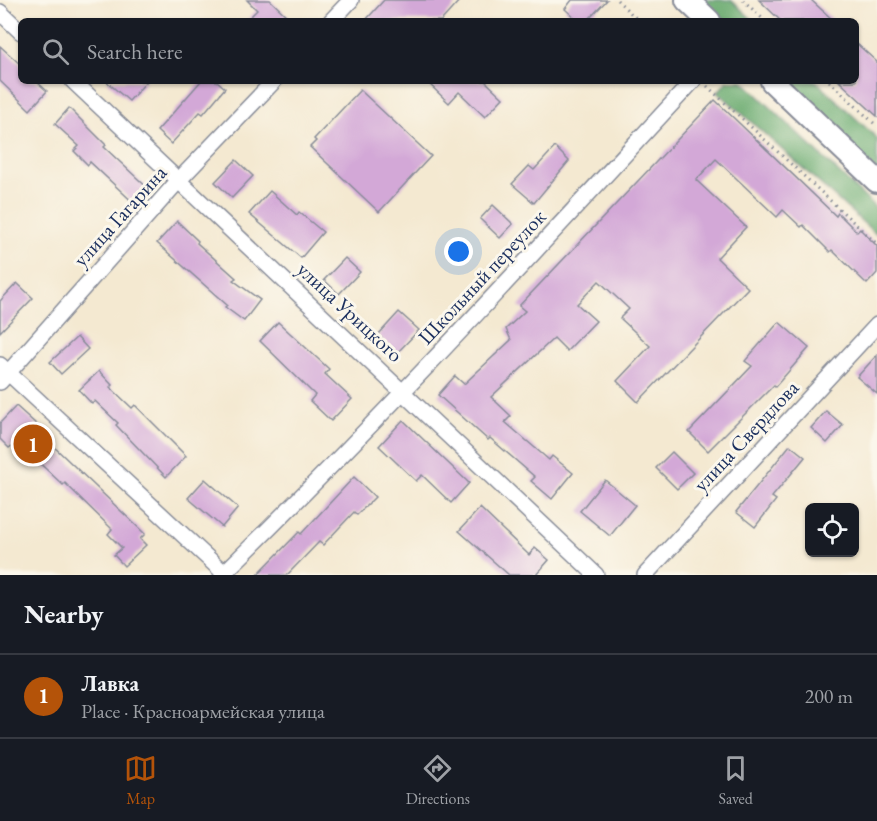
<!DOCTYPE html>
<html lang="en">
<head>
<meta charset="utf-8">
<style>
  :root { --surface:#171b24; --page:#242831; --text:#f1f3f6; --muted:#9ea1a6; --line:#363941; --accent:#b45309 }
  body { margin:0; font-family:"EB Garamond",serif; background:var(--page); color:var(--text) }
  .controls { position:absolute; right:18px; bottom:18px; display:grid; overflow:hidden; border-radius:9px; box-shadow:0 2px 4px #0004 }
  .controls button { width:54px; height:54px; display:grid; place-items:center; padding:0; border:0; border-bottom:2px solid var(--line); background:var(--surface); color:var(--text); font:30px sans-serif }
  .you { position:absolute; left:459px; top:252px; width:21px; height:21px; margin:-15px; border:4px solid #fff; border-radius:50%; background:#1a73e8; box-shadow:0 0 0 9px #1a73e833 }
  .badge { display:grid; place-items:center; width:39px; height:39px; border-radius:50%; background:var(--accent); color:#fff; font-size:20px; font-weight:700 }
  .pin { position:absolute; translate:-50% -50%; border:3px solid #fff; box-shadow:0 2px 6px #0006 }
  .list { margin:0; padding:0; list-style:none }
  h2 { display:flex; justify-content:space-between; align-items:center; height:78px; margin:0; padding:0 24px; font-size:26px }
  h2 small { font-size:20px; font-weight:400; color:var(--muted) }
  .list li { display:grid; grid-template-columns:39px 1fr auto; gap:18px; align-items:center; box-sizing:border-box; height:84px; padding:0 24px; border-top:2px solid var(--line) }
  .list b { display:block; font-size:22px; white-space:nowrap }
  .list p { margin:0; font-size:20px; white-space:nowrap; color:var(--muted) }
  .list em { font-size:20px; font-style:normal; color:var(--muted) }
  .icon { flex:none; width:33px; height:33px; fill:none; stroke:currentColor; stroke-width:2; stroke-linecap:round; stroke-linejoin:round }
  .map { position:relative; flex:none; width:877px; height:575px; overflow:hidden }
  .search { position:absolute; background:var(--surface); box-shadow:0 2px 4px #0004; left:18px; right:18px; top:18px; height:66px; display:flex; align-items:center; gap:15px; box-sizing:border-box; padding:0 21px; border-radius:9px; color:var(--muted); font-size:22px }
  .sheet { height:162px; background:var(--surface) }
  nav { display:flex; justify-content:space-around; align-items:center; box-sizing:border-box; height:84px; border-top:2px solid var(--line); background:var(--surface); font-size:16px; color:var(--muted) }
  nav a { display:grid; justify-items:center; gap:3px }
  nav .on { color:var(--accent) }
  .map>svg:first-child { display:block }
  .forest { fill:#69aa6e; stroke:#426c66; stroke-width:1.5 }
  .building { fill:#d3a8d7 }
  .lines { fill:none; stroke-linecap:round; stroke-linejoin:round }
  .street-casing { stroke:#888c98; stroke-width:18 }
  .secondary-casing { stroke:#888c98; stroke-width:26 }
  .path { stroke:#888c98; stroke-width:3; stroke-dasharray:1.5 4.5; stroke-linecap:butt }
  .street { stroke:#fff; stroke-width:15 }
  .secondary { stroke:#fff; stroke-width:22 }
  .labels { text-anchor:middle; stroke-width:6; stroke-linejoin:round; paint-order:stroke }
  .street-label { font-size:21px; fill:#1b2f5e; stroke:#fbf7ec }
</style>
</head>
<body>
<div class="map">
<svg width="877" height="575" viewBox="0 0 877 575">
  <rect width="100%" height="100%" fill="#fbf7ec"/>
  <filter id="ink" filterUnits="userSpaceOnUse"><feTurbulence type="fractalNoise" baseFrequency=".0167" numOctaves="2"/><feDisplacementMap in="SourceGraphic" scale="12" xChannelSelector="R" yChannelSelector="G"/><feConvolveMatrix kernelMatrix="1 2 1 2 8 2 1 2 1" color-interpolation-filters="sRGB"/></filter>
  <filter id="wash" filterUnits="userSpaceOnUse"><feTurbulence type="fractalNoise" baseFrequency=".008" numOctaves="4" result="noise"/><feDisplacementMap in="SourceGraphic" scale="24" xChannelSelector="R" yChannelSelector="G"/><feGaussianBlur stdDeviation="1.35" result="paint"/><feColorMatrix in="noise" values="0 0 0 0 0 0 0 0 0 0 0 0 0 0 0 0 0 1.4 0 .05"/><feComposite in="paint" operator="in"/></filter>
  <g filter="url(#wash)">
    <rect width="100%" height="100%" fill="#f4e9d1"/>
    <!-- forest -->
    <g class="forest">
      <path d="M697 0H731L754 21H719Z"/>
      <path d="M727 81H743L877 209V235L718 92Z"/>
      <path d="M786 81H816L877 138V172Z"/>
    </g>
    <g id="blocks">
      <!-- building -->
      <g class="building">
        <path d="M247 0H270L292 21H246L257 10Z"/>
        <path d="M384 0H460L441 21H365Z"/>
        <path d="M572 0H607L587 21H578L565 9Z"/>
        <path d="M759 0H811L834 21H781Z"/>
        <path d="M856 43 877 62V116L839 81H856Z"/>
        <path d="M0 46 21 65V81H36L47 91 30 110 0 81Z"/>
        <path d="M106 81H147L129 101Z"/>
        <path d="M201 81H217L225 88 203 114 200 112 171 144 157 131Z"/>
        <path d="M426 81H485L503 98 485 117 459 92 449 103Z"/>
        <path d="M360 90 431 156 379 212 310 147 316 141 314 139Z"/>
        <path d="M715 100 836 216 838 213 857 232 860 229 877 246V273L867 284 832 250 830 252 803 225 801 227 783 210 777 217 716 159 696 180 746 227 717 258 748 288 638 402 617 381 650 346 620 318 629 309 599 281 577 304 596 321 567 351 554 338 491 397 511 416 505 422 549 460 552 456 573 473 552 499 531 481 535 477 490 438 488 440 438 395 455 376 464 384 511 340 506 329 525 311 519 306Z"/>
        <path d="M69 108 106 145 104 147 153 193 139 208 90 162 88 165 74 151 79 146 55 124Z"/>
        <path d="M555 147 569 161 534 203 512 184 529 166 534 170Z"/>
        <path d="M236 160 253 176 232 198 215 182Z"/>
        <path d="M270 191 297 215 299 212 323 232 301 258 249 214Z"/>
        <path d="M493 205 513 224 500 238 480 219Z"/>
        <path d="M177 221 198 241 197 243 236 278 233 280 260 300 244 321 225 307 227 305 157 243Z"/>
        <path d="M345 258 360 272 339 294 324 280Z"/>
        <path d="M17 283 33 298 0 332V301Z"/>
        <path d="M399 312 419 330 397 353 378 335Z"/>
        <path d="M278 322 329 369 325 374 352 399 331 421 310 401 315 395 260 341Z"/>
        <path d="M779 322 809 348 775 387 774 385 708 451 689 432 752 366 745 361Z"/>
        <path d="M77 337 88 349 61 374 50 362Z"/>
        <path d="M877 355V394L857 377Z"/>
        <path d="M99 371 112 385 110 387 132 408 135 405 186 456 166 477 116 425 118 423 95 401 92 404 79 390Z"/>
        <path d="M16 406 36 424 50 440 48 441 145 534 140 539 146 545 124 566 114 555 122 548 108 534 112 529 65 483 63 485 32 456 27 460 13 445 9 448 0 439V423Z"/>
        <path d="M826 411 843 425 827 443 811 428Z"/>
        <path d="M403 420 469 483 451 503 422 475 416 481 379 446Z"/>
        <path d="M790 445 805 457 772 497 776 500 755 527 736 512Z"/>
        <path d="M672 452 693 473 677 489 656 468Z"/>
        <path d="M354 477 375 497 357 515 354 512 323 545 319 542 287 575H257L299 532 301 534Z"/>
        <path d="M205 479 238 508 222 527 188 498Z"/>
        <path d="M605 480 635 505 610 536 580 511Z"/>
        <path d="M480 508 529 555 535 548 549 560 536 575H509L459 531Z"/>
      </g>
    </g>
  </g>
  <g filter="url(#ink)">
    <use href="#blocks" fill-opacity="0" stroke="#888c98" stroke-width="1.5"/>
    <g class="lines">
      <!-- street casing -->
      <g class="street-casing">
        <g id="street">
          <path d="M0 12 21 32"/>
          <path d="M331 21 351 0"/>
          <path d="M73 81 596 575"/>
          <path d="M0 365 224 573"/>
          <path d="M0 382 179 180 274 81"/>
          <path d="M222 575C385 416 538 248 693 81"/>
          <path d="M645 575 877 325"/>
        </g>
      </g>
      <!-- secondary casing -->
      <g class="secondary-casing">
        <g id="secondary">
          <path d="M687 0 709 21"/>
          <path d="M772 81 877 181"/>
        </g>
      </g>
      <!-- path -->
      <g class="path">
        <path d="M617 0 639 21"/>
        <path d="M743 0 765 21"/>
        <path d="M829 81 877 126"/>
        <path d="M707 86 877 244"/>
      </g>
      <!-- street -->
      <use href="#street" class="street"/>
      <!-- secondary -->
      <use href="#secondary" class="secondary"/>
    </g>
  </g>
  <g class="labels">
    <!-- street labels -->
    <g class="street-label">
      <text transform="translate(120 216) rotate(-48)" y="7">улица Гагарина</text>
      <text transform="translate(482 277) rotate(-47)" y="7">Школьный переулок</text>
      <text transform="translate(350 312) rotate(43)" y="7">улица Урицкого</text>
      <text transform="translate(746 436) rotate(-47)" y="7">улица Свердлова</text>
    </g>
  </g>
</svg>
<div class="controls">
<button><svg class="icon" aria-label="locate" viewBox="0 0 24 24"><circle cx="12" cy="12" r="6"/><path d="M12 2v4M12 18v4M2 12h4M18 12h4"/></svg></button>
</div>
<div class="you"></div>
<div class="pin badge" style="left:33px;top:444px">1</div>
<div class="search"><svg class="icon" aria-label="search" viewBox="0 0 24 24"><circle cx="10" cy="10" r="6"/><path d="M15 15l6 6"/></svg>Search here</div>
</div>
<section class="sheet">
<h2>Nearby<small></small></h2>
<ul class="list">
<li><span class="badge">1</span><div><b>Лавка</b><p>Place · Красноармейская улица</p></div><em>200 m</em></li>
</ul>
</section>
<nav>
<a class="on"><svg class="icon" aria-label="map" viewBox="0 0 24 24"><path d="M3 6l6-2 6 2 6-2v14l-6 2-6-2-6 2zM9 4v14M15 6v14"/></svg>Map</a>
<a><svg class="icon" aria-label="directions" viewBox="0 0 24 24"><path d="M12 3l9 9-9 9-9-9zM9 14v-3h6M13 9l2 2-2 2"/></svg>Directions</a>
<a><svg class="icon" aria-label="saved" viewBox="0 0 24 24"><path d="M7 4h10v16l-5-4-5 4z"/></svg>Saved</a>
</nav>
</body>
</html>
